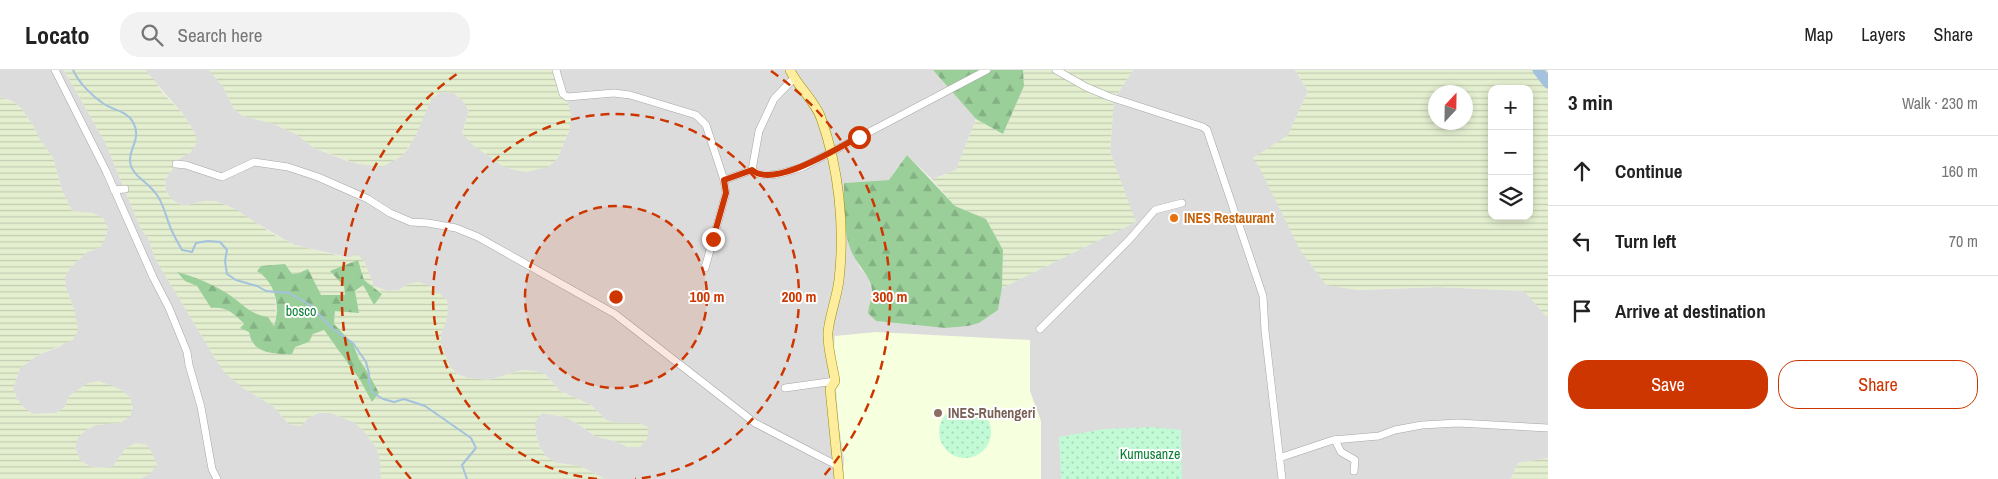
<!DOCTYPE html>
<html lang="en">
<head>
<meta charset="utf-8">
<style>
  :root { --surface:#fff; --page:#f2f2f2; --text:#222; --muted:#767676; --line:#e0e0e0; --accent:#cd3600 }
  body { margin:0; font-family:"Archivo Narrow",sans-serif; background:var(--page); color:var(--text) }
  .controls { position:absolute; right:15px; top:15px; display:grid; overflow:hidden; border-radius:10px; box-shadow:0 2px 8px #0003 }
  .controls button { width:45px; height:45px; display:grid; place-items:center; padding:0; border:0; border-bottom:1px solid var(--line); background:var(--surface); color:var(--text); font:25px sans-serif }
  .compass { position:absolute; left:1428px; top:15px; width:45px; height:45px; border-radius:50%; background:var(--surface); box-shadow:0 2px 8px #0003; rotate:22deg }
  .stop { position:absolute; width:15px; height:15px; margin:-11px; border:4px solid #cd3600; border-radius:50%; background:#fff }
  .stop.end { background:#cd3600; border-color:#fff; box-shadow:0 1px 5px #0008 }
  .list { margin:0; padding:0; list-style:none }
  h2 { display:flex; justify-content:space-between; align-items:center; height:65px; margin:0; padding:0 20px; font-size:21px }
  h2 small { font-size:16px; font-weight:400; color:var(--muted) }
  .list li { display:grid; grid-template-columns:32px 1fr auto; gap:15px; align-items:center; box-sizing:border-box; height:70px; padding:0 20px; border-top:1px solid var(--line) }
  .list b { display:block; font-size:19px; white-space:nowrap }
  .list em { font-size:16px; font-style:normal; color:var(--muted) }
  .actions { display:flex; gap:10px; padding:15px 20px }
  .actions a { flex:1; padding:11px 0; border:1px solid var(--accent); border-radius:20px; text-align:center; font-size:18px; color:var(--accent) }
  .actions .main { background:var(--accent); color:#fff }
  .icon { flex:none; width:28px; height:28px; fill:none; stroke:currentColor; stroke-width:2; stroke-linecap:round; stroke-linejoin:round }
  .map { position:relative; flex:none; width:1548px; height:409px; overflow:hidden }
  header { display:flex; align-items:center; gap:30px; box-sizing:border-box; height:70px; padding:0 25px; background:var(--surface); border-bottom:1px solid var(--line) }
  header strong { font-size:24px }
  nav { display:flex; gap:28px; margin-inline-start:auto; font-size:18px }
  .search { width:350px; height:45px; background:var(--page); display:flex; align-items:center; gap:12px; box-sizing:border-box; padding:0 18px; border-radius:20px; color:var(--muted); font-size:19px }
  main { display:flex }
  aside { flex:1; background:var(--surface) }
  .map>svg:first-child { display:block }
  .residential { fill:#dddcdc }
  .education { fill:#f6ffde }
  .farmland { fill:url(#farmland-rules); fill-rule:evenodd }
  .forest { fill:url(#forest-firs) }
  .park { fill:url(#park-dots) }
  .lines { fill:none; stroke-linecap:round; stroke-linejoin:round }
  .stream { stroke:#a4c2de; stroke-width:2 }
  .river { stroke:#a4c2de; stroke-width:11 }
  .minor-casing { stroke:#a6a6a6; stroke-width:8 }
  .major-casing { stroke:#998f00; stroke-width:10 }
  .minor { stroke:#fff; stroke-width:7 }
  .major { stroke:#fded9c; stroke-width:9 }
  .route { stroke:#cd3600; stroke-width:6 }
  .ring { fill:none; stroke:#cd3600; stroke-width:2.5; stroke-dasharray:9 6 }
  .food-dot { fill:#e8710a; stroke:#fff; stroke-width:2 }
  .education-dot { fill:#8d6e63; stroke:#fff; stroke-width:2 }
  .labels { text-anchor:middle; stroke-width:4; stroke-linejoin:round; paint-order:stroke }
  .food-label { font-size:14px; font-weight:bold; fill:#c56008; stroke:#fff; text-anchor:start }
  .park-label { font-size:14px; fill:#0a7f33; stroke:#fff }
  .education-label { font-size:14px; font-weight:bold; fill:#785e54; stroke:#fff; text-anchor:start }
  .centre { fill:#cd3600; stroke:#fff; stroke-width:2.5 }
  .ring-label { font-size:15px; text-anchor:middle; font-weight:bold; fill:#cd3600; stroke:#fff; stroke-width:4; stroke-linejoin:round; paint-order:stroke }
</style>
</head>
<body>
<header>
<strong>Locato</strong>
<div class="search"><svg class="icon" aria-label="search" viewBox="0 0 24 24"><circle cx="10" cy="10" r="6"/><path d="M15 15l6 6"/></svg>Search here</div>
<nav><a>Map</a><a>Layers</a><a>Share</a></nav>
</header>
<main>
<div class="map">
<svg width="1548" height="409" viewBox="0 0 1548 409">
  <defs>
    <pattern id="farmland-rules" width="6" height="5" patternUnits="userSpaceOnUse" patternTransform="scale(1.25)"><rect width="6" height="5" fill="#e4efd0"/><path d="M0 2.5h6" fill="none" stroke="#c3ccb2"/></pattern>
    <pattern id="forest-firs" width="22" height="20" patternUnits="userSpaceOnUse" patternTransform="scale(1.25)"><rect width="22" height="20" fill="#9acf99"/><path d="M5 1l3.5 6h-7zM16 11l3.5 6h-7z" fill="#84b183"/></pattern>
    <pattern id="park-dots" width="8" height="8" patternUnits="userSpaceOnUse" patternTransform="scale(1.25)"><rect width="8" height="8" fill="#c1fad5"/><path d="M2 2h.1M6 6h.1" fill="none" stroke="#a5d6b6" stroke-width="1.8" stroke-linecap="round"/></pattern>
  </defs>
  <rect width="100%" height="100%" fill="#f0efe5"/>
  <!-- residential -->
  <g class="residential">
    <path d="M0 0H64L106 74 140 157 148 168 156 190 218 293 243 318 273 336 289 354 301 356 308 348 319 343H331L353 352 362 359 376 377 380 389 381 409H139L150 404 136 373 126 378 112 398 90 397 80 390 75 378 78 367 86 360 96 355 119 353 130 347 133 336 129 326 88 313 69 326 65 337 56 343 33 344 24 338 17 329 13 319 20 298 38 285 61 276 74 239 66 218 65 207 70 198 87 182 100 178 82 143 72 141 62 120 53 88 39 68 34 57 21 38 12 31 0 27Z"/>
    <path d="M145 0H209L224 18 234 39 243 46 274 54 296 64 314 78 347 91 381 97 402 86 409 77 427 37 432 28 442 22 454 23 463 31 469 41 462 62 473 75 503 96 557 89 570 59 558 0H933L976 49 956 100 932 109 907 85 889 110 844 113 850 178 860 198 868 208 872 219 868 243 876 251 945 258 979 253 998 240 1002 218 1135 152 1110 82 1114 29 1133 0H1295L1308 21 1288 66 1253 88 1356 220 1439 217 1524 221 1548 248V388L1518 393 1511 409H605L580 396 557 393 547 387 540 378 536 365 534 352 542 343 565 347 575 352 595 366 617 372 628 377 640 353H616L606 350 591 335 560 321 545 304 522 300 489 310 467 308 457 304 450 296 441 274V263L446 252 408 214 399 220 388 221 374 216 364 191 295 175 285 170 226 135 216 132 205 131 183 136 172 130 166 121 165 110 180 88 190 83 195 63 183 44Z"/>
  </g>
  <!-- education -->
  <path class="education" d="M876 262 1030 270V321L1041 351V409H843L844 389 839 357 833 283 835 266Z"/>
  <!-- farmland -->
  <g class="farmland">
    <path d="M64 0H145L155 11 161 21 183 44 195 63 197 73 190 83 180 88 165 110 166 121 172 130 183 136 205 131H216L237 140 276 166 295 175 348 188 357 184 364 191 374 216 388 221 399 220 408 214 419 212 430 216 447 230 448 241 446 252 441 263V274L450 296 457 304 467 308 489 310 522 300 535 301 545 304 560 321 591 335 606 350 616 353H640L649 358 647 369 640 377H628L617 372 595 366 575 352 565 347 542 343 535 352 536 365 540 378 547 387 557 393 580 396 605 409H381L380 389 376 377 362 359 353 352 331 343H319L308 348 301 356 289 354 273 336 243 318 225 303 218 293 156 190 148 168 140 157 106 74ZM285 194 292 204 299 203 321 225 329 226 345 225 344 216 361 196 363 210 382 223 374 235 363 215 335 241 334 254 353 274 359 289 371 308 379 323 372 332 360 310 324 260 313 264 309 272 295 277 255 275 250 269 249 262 241 258 244 255 232 242 207 232 197 216 185 211 178 203 192 206 229 225 255 245 268 247 274 256 276 248 275 223 266 206 257 201 261 196Z"/>
    <path d="M209 0H558L571 44 570 59 557 89 548 97 526 102 514 100 503 96 473 75 462 63 469 41 463 31 454 23 442 22 432 28 415 67 402 86 381 97 358 94 314 78 296 64 274 54 243 46 234 39 224 18Z"/>
    <path d="M1023 0H1133L1114 29 1110 82 1136 152 1002 218 1003 180 986 149 955 136 932 109 956 100 976 49 1003 64 1024 16Z"/>
    <path d="M1295 0H1548V248L1524 221 1439 217 1356 220 1326 215 1300 180 1259 97 1253 88 1288 65 1308 21ZM1492 19H1529V146H1492ZM1436 22H1466V52H1436Z"/>
    <path d="M0 27 12 31 21 38 34 57 39 68 53 88 62 120 72 141 93 143 103 148 108 158 105 169 100 178 87 182 70 198 65 207 66 218 74 239 78 260 73 270 38 285 20 298 13 319 17 329 24 338 33 344 56 343 65 337 69 326 88 313 99 311 120 319 129 326 133 336 130 347 119 353 96 355 86 360 78 368 75 378 80 390 90 397 101 398 112 397 126 378 136 373 147 375 153 384 157 395 150 404 139 409H0Z"/>
    <path d="M1548 388V409H1511L1518 393Z"/>
  </g>
  <!-- forest -->
  <g class="forest">
    <path d="M933 0H1023L1024 16 1003 64 976 49Z"/>
    <path d="M907 85 955 136 986 149 1003 180 1002 218 998 240 979 253 968 256 945 258 876 251 868 243C869 235 872 227 872 220 871 206 855 193 850 178 843 157 844 135 844 113L889 110Z"/>
    <path d="M358 190 364 210 382 224 374 235 363 215 355 221 359 243 335 241 334 254 353 274 359 289 371 308 379 323 372 332 360 310 324 260 313 264 309 272 295 277 292 284C274 284 252 284 249 262L240 258 244 254C234 243 226 236 211 238L197 216 185 211 177 202C196 207 215 215 231 226 245 236 250 244 268 247L274 256C281 236 275 212 257 201L261 196 285 194 292 204 299 203 308 199 321 225H345L344 216 330 201Z"/>
  </g>
  <!-- park -->
  <g class="park">
    <circle cx="965" cy="362" r="26"/>
    <path d="M1152 357 1181 360 1182 409H1061L1059 367 1104 359Z"/>
  </g>
  <g class="lines">
    <!-- stream -->
    <path class="stream" d="M73 0C79 13 92 26 104 34 113 40 127 41 133 52 143 70 126 80 131 96 135 107 144 110 151 118 163 129 165 145 171 159 174 166 178 173 182 180L192 182 196 173 208 171 220 172 227 180 225 191 227 204 236 210 257 216 266 221 289 223 310 235 334 260 353 273 366 292 369 303V313L373 323 383 329 394 332 404 329 425 336 471 368 476 378 462 395 467 409"/>
    <!-- river -->
    <path class="river" d="M1538 0 1548 13"/>
    <!-- minor casing -->
    <g class="minor-casing">
      <g id="minor">
        <path d="M55 0 106 101 153 207 169 238 187 282 189 295 201 337 212 399 217 409"/>
        <path d="M556 0 563 24 567 27 614 23 630 25 696 45 706 55 724 110"/>
        <path d="M1056 0 1086 17 1110 27 1203 57 1207 60 1263 226 1265 261 1282 409"/>
        <path d="M176 94 186 95 222 107 254 92 288 97 318 107 368 129 390 143 411 152 428 153 456 158 478 167 615 244 755 353 838 396"/>
        <path d="M752 100C765 111 788 101 803 97L987 0"/>
        <path d="M114 120 125 119"/>
        <path d="M705 198 726 123 724 110 752 100 759 61 774 29 794 8"/>
        <path d="M1040 259 1129 170 1155 140 1182 133"/>
        <path d="M785 318 835 311"/>
        <path d="M1335 370 1341 382 1355 390 1354 401"/>
        <path d="M1279 388 1333 370 1379 366 1395 360 1422 355 1458 353 1548 358"/>
      </g>
    </g>
    <!-- major casing -->
    <g class="major-casing">
      <path id="major" d="M790 0C798 17 815 31 821 48 839 98 845 157 839 210 837 227 830 244 828 262 827 277 833 296 835 311L830 319 839 409"/>
    </g>
    <!-- minor -->
    <use href="#minor" class="minor"/>
    <!-- major -->
    <use href="#major" class="major"/>
  </g>
  <g class="lines">
    <!-- route -->
    <path class="route" d="M713 169 726 123 724 110 752 100C774 119 837 78 859 67"/>
  </g>
  <!-- distance rings -->
  <circle cx="616" cy="227" r="91" fill="#cd3600" fill-opacity=".12"/>
  <g class="ring">
    <circle cx="616" cy="227" r="91"/>
    <path d="M597 409A183 183 0 1 1 635 409"/>
    <path d="M411 409A274 274 0 0 1 461 1M771 1A274 274 0 0 1 821 409"/>
  </g>
  <!-- markers -->
  <circle class="food-dot" cx="1174" cy="148" r="5"/>
  <circle class="education-dot" cx="938" cy="343" r="5"/>
  <g class="labels">
    <!-- food labels -->
    <g class="food-label">
      <text x="1184" y="153">INES Restaurant</text>
    </g>
    <!-- park labels -->
    <g class="park-label">
      <text x="301" y="246">bosco</text>
      <text x="1150" y="389">Kumusanze</text>
    </g>
    <!-- education labels -->
    <g class="education-label">
      <text x="948" y="348">INES-Ruhengeri</text>
    </g>
  </g>
  <circle cx="616" cy="227" r="8" class="centre"/>
  <g class="ring-label">
    <text x="707" y="232">100 m</text>
    <text x="799" y="232">200 m</text>
    <text x="890" y="232">300 m</text>
  </g>
</svg>
<div class="controls">
<button>+</button>
<button>−</button>
<button><svg class="icon" aria-label="layers" viewBox="0 0 24 24"><path d="M12 4l9 5-9 5-9-5zM3 14l9 5 9-5"/></svg></button>
</div>
<svg class="compass" viewBox="-18 -18 36 36"><path d="M0-13l5 13h-10z" fill="#e53935"/><path d="M0 13l5-13h-10z" fill="#767676"/></svg>
<div class="stop" style="left:859px;top:67px"></div>
<div class="stop end" style="left:713px;top:169px"></div>
</div>
<aside>
<h2>3 min<small>Walk · 230 m</small></h2>
<ul class="list">
<li><svg class="icon" aria-label="ahead" viewBox="0 0 24 24"><path d="M12 20V5M6 11l6-6 6 6"/></svg><div><b>Continue</b></div><em>160 m</em></li>
<li><svg class="icon" aria-label="left" viewBox="0 0 24 24"><path d="M17 20v-9H6M10 6l-5 5 5 5"/></svg><div><b>Turn left</b></div><em>70 m</em></li>
<li><svg class="icon" aria-label="arrive" viewBox="0 0 24 24"><path d="M6 21V4h12l-3 4 3 4H6"/></svg><div><b>Arrive at destination</b></div></li>
</ul>
<div class="actions"><a class="main">Save</a><a>Share</a></div>
</aside>
</main>
</body>
</html>
